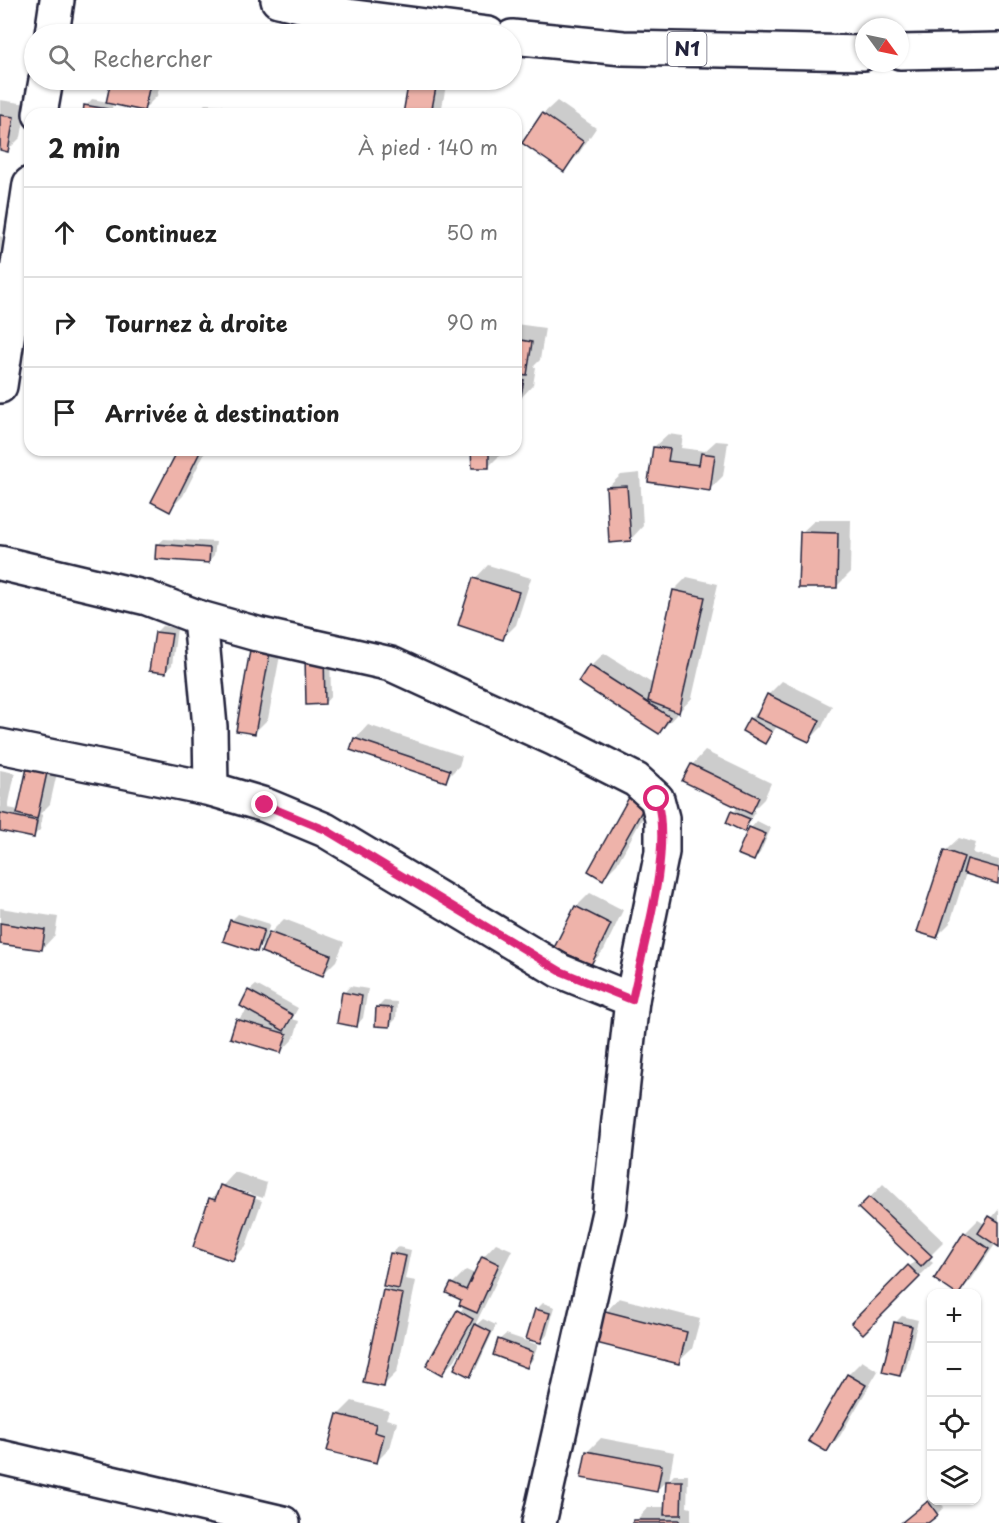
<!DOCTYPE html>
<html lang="fr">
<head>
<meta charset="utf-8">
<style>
  :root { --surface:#fff; --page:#f6f6f6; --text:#222; --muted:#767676; --line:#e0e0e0 }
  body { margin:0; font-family:"Playpen Sans",sans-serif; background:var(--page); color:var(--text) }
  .controls { position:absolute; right:18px; bottom:18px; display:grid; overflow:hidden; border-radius:12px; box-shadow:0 2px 4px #0004 }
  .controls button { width:54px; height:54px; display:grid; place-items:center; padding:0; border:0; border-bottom:2px solid var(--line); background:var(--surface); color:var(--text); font:30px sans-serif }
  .compass { position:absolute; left:855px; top:18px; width:54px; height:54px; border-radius:50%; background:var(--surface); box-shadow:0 2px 4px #0004; rotate:123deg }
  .stop { position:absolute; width:18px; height:18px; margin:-14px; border:4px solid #db2777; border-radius:50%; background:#fff }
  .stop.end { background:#db2777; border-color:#fff; box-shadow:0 2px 6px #0008 }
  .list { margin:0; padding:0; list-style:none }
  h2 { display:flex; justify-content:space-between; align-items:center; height:78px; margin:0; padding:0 24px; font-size:26px }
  h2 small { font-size:20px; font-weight:400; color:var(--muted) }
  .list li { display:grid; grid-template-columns:39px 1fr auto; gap:18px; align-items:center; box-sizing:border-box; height:90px; padding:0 24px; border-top:2px solid var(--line) }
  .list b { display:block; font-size:22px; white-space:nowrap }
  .list em { font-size:20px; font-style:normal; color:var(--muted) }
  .icon { flex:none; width:33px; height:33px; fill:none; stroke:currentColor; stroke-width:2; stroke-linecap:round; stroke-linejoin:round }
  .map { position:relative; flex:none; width:999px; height:1523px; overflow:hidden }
  .search { position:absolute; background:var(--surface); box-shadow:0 2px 4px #0004; left:24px; top:24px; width:498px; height:66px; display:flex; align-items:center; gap:15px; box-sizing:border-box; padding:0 21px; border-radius:33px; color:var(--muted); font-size:22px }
  .panel { position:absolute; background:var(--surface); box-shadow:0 2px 4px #0004; left:24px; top:108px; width:498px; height:348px; border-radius:18px }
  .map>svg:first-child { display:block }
  .shadow { fill:#0003 }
  .building { fill:#eeb3aa; stroke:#22223b; stroke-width:1.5 }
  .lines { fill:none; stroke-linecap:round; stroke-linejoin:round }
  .street-casing { stroke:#22223b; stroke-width:38 }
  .highway-casing { stroke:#22223b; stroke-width:38 }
  .street { stroke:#fff; stroke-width:33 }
  .highway { stroke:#fff; stroke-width:33 }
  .route { stroke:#db2777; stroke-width:8 }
  .labels { text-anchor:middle; stroke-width:5; stroke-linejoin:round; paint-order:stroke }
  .shield { fill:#fff; stroke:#646476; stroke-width:1.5 }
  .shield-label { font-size:20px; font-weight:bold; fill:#22223b }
</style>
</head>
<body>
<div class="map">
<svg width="999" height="1523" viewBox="0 0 999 1523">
  <rect width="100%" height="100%" fill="#fff"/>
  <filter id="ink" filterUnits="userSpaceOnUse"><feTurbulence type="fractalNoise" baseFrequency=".0167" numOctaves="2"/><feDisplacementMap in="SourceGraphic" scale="12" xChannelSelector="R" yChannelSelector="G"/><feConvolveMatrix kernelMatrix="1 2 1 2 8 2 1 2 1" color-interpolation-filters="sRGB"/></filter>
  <g filter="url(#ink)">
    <!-- shadow -->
    <g class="shadow">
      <path d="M113 80H161L157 96 144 109 113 103 111 114H84L86 106 92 99 108 102Z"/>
      <path d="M410 80H447L442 107 435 114H404Z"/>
      <path d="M0 100 27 104 21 137 8 150 0 149Z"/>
      <path d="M557 101 596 128 577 156 563 170 543 114Z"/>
      <path d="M205 104 223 105V114H195Z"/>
      <path d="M0 236 2 237 0 256Z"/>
      <path d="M516 324 545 328 540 360 533 367H536L533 385 520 399 516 398Z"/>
      <path d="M668 434 683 436 681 448 705 451 716 441 728 442 723 476 710 489 649 481 654 447Z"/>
      <path d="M179 450H206L183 496 169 510Z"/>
      <path d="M473 450H502V453L489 466Z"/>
      <path d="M640 473 643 526 630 540 607 488 621 475Z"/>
      <path d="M815 520H851L850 573 836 587 801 533Z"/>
      <path d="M164 539 216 542 214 555 208 562 157 545Z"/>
      <path d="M488 565 531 578 516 625 503 638 475 579Z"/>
      <path d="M687 577 718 584 692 698 659 733 591 666 604 653 653 684 674 590Z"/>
      <path d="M162 626 177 628 172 665 166 671 156 632Z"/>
      <path d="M284 634 268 719 255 732 253 645Z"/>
      <path d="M330 650 331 696 325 703H307Z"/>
      <path d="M782 681 832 706 822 727 809 740 778 725 765 743 750 719 756 713 759 714 768 695Z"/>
      <path d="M368 725 462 756 459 766 445 780 355 739Z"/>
      <path d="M43 751 61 755 50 804 40 814 43 815 40 830 33 836 0 829V770L15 773 8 808 19 810Z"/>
      <path d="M705 751 771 783 764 799 752 811 755 812 743 830 728 823 738 806 692 765Z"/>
      <path d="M660 786 617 864 603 878 590 870Z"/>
      <path d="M757 821 771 828 760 853 754 859 751 828Z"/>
      <path d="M959 838 976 843 973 853 999 860V880L997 882 966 873 950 923 937 936 945 851Z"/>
      <path d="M590 893 623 910 604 950 591 964 576 907Z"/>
      <path d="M0 908 58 917 55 935 42 949 0 942Z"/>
      <path d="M238 914 270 924 263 944 257 950 231 921Z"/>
      <path d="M284 919 344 942 336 961 323 974 263 951 271 932Z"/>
      <path d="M256 985 298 1008 292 1019 299 1021 294 1038 281 1052 238 1020 248 1009 249 991Z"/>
      <path d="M350 986 368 989 363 1018 357 1025 344 993Z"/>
      <path d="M384 1001 397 1002 396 1019 390 1025 377 1008Z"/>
      <path d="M235 1172 267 1183 263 1198 227 1186 225 1188 262 1201 246 1246 233 1259 211 1199Z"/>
      <path d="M883 1184 944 1242 928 1258 933 1263 863 1332 853 1323 916 1260 860 1208Z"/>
      <path d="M999 1209V1245L996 1243 971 1280 958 1293 965 1233 978 1220 986 1225Z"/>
      <path d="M496 1243 512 1250 474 1327 483 1319 496 1325 476 1369 470 1375 471 1336 469 1335 455 1360 442 1373 428 1365 464 1306 463 1299 452 1284 466 1270 475 1274 483 1257Z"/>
      <path d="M398 1247 411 1250 405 1279 416 1281 397 1372 383 1386 384 1291 390 1286 391 1253Z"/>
      <path d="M619 1298 700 1319 692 1349 678 1362 606 1312Z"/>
      <path d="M543 1303 555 1307 547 1335 541 1342 528 1338 537 1309Z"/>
      <path d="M902 1316 918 1320 906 1368 900 1375 896 1322Z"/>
      <path d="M506 1334 538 1345 533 1359 527 1366 499 1340Z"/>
      <path d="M862 1361 878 1371 840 1436 827 1450 810 1440 848 1375Z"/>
      <path d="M352 1401 389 1411 386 1419 397 1422 390 1448 376 1462 338 1415Z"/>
      <path d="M601 1438 674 1452 669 1480 674 1475H688L687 1507 691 1508V1523H634L648 1507H666L667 1480 656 1491 587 1452Z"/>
      <path d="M932 1499 938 1500 944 1507 937 1514 926 1523H902Z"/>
    </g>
    <!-- building -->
    <g class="building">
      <path d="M111 80H151L144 111 106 103Z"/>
      <path d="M409 80 437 82 431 114H403Z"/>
      <path d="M84 105 107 109V114H83Z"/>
      <path d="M542 113 584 142 564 172 522 143Z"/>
      <path d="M0 115 14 117 8 152 0 150Z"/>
      <path d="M516 339 532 342 527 375 516 374Z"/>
      <path d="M516 379 524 380 520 400H516Z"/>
      <path d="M653 447 670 449 668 461 699 465 701 453 715 455 710 491 648 482Z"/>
      <path d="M178 450H201L170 512 151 502Z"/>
      <path d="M471 450H489V468H472Z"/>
      <path d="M627 486 631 541 609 543 606 487Z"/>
      <path d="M800 532 838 533 837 588H798Z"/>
      <path d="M156 544 210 548 209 563 155 559Z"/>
      <path d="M473 578 519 592 503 640 458 625Z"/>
      <path d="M673 590 705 597 679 713 648 701Z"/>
      <path d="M155 632 172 634 166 673 149 671Z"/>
      <path d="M251 644 271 647 255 734 236 731Z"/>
      <path d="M305 656H324L325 704 306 705Z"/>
      <path d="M589 665 670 717 659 734 578 682Z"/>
      <path d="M767 694 820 720 809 742 756 717Z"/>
      <path d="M749 718 772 732 765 744 742 731Z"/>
      <path d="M354 738 450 770 446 782 350 750Z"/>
      <path d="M28 763 48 768 37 819 17 814Z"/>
      <path d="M691 764 759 797 751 814 682 781Z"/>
      <path d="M632 792 648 800 603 880 588 871Z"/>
      <path d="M731 811 750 819 744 832 726 823Z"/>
      <path d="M0 813 37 821 34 838 0 831Z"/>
      <path d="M749 827 766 834 754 861 737 854Z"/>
      <path d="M944 850 964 857 937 938 917 932Z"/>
      <path d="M967 859 999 868 998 884 963 873Z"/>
      <path d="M575 906 611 924 591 965 554 948Z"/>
      <path d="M230 920 264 930 257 952 223 941Z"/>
      <path d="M0 923 45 930 42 950 0 944Z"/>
      <path d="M269 932 331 955 323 976 261 952Z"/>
      <path d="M248 990 293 1015 284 1031 240 1006Z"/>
      <path d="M342 992 362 996 357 1027 337 1023Z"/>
      <path d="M376 1007 392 1008 390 1027 375 1026Z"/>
      <path d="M236 1019 287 1034 281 1053 230 1038Z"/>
      <path d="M220 1185 255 1197 233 1261 193 1247 209 1198 215 1200Z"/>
      <path d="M869 1197 932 1256 921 1267 858 1208Z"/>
      <path d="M989 1216 999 1222V1247L978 1233Z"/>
      <path d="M964 1232 989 1249 959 1294H956L934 1279Z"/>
      <path d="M390 1253 406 1256 399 1289 383 1286Z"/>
      <path d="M482 1256 499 1264 477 1313 459 1305 461 1300 446 1293 451 1283 466 1290Z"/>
      <path d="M908 1265 920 1277 863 1334 851 1323Z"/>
      <path d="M383 1290 403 1294 384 1387 363 1383Z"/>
      <path d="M535 1309 550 1313 541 1343 526 1339Z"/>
      <path d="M457 1310 473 1319 442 1375 426 1366Z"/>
      <path d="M605 1311 687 1332 679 1364 596 1343Z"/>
      <path d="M894 1322 912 1326 900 1376 882 1372Z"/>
      <path d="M475 1324 491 1332 470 1377 454 1369Z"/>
      <path d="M498 1339 533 1352 527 1368 493 1355Z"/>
      <path d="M847 1374 866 1385 827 1452 808 1441Z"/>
      <path d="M337 1414 376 1424 374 1432 384 1435 377 1463 327 1451Z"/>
      <path d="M586 1451 662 1465 657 1492 581 1478Z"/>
      <path d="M666 1481H682L681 1515H664Z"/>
      <path d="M928 1501 938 1515 928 1523H901Z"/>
      <rect x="633" y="1520" width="46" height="3"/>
    </g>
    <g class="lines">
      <!-- street casing -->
      <g class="street-casing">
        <g id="street">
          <path d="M52 34 57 0"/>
          <path d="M40 114 46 80"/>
          <path d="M0 386 30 184"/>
          <path d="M0 563 147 598 200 618 257 634 391 664 555 739 636 780 657 799 662 818V852L632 1000 609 1212 539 1523"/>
          <path d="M200 618 210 727 211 789"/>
          <path d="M0 746 211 789 265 805 325 830 560 971 632 1000"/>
          <path d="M0 1457 283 1523"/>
        </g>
      </g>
      <!-- highway casing -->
      <g class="highway-casing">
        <g id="highway">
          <path d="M278 0 347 16 488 34"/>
          <path d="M512 37 623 48 864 53"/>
          <path d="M900 52 999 50"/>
        </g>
      </g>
      <!-- street -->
      <use href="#street" class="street"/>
      <!-- highway -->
      <use href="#highway" class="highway"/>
    </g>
  </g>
  <g class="lines" filter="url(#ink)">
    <!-- route -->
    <path class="route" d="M265 805 326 830 560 971 632 1000C644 942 672 854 657 799"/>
  </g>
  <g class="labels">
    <!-- shield labels -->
    <rect class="shield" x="667.5" y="32" width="39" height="34" rx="4.5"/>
    <g class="shield-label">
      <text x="687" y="56">N1</text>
    </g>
  </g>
</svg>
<div class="controls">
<button>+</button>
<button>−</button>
<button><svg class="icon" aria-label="locate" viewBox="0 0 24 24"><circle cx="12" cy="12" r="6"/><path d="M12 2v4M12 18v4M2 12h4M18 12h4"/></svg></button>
<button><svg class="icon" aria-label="layers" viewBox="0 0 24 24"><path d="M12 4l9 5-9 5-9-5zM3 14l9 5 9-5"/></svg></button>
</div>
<svg class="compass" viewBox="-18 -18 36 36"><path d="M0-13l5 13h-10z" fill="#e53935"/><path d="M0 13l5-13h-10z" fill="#767676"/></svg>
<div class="stop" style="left:657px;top:799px"></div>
<div class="stop end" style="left:265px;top:805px"></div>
<div class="search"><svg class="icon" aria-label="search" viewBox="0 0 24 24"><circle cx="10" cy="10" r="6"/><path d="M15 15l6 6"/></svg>Rechercher</div>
<section class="panel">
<h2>2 min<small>À pied · 140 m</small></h2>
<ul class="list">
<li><svg class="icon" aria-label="ahead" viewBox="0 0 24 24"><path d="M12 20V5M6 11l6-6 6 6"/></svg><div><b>Continuez</b></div><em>50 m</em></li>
<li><svg class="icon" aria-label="right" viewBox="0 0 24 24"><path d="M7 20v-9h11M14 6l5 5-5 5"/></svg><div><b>Tournez à droite</b></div><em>90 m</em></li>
<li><svg class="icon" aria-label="arrive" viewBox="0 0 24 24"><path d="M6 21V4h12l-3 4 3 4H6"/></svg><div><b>Arrivée à destination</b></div></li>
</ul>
</section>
</div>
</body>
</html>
